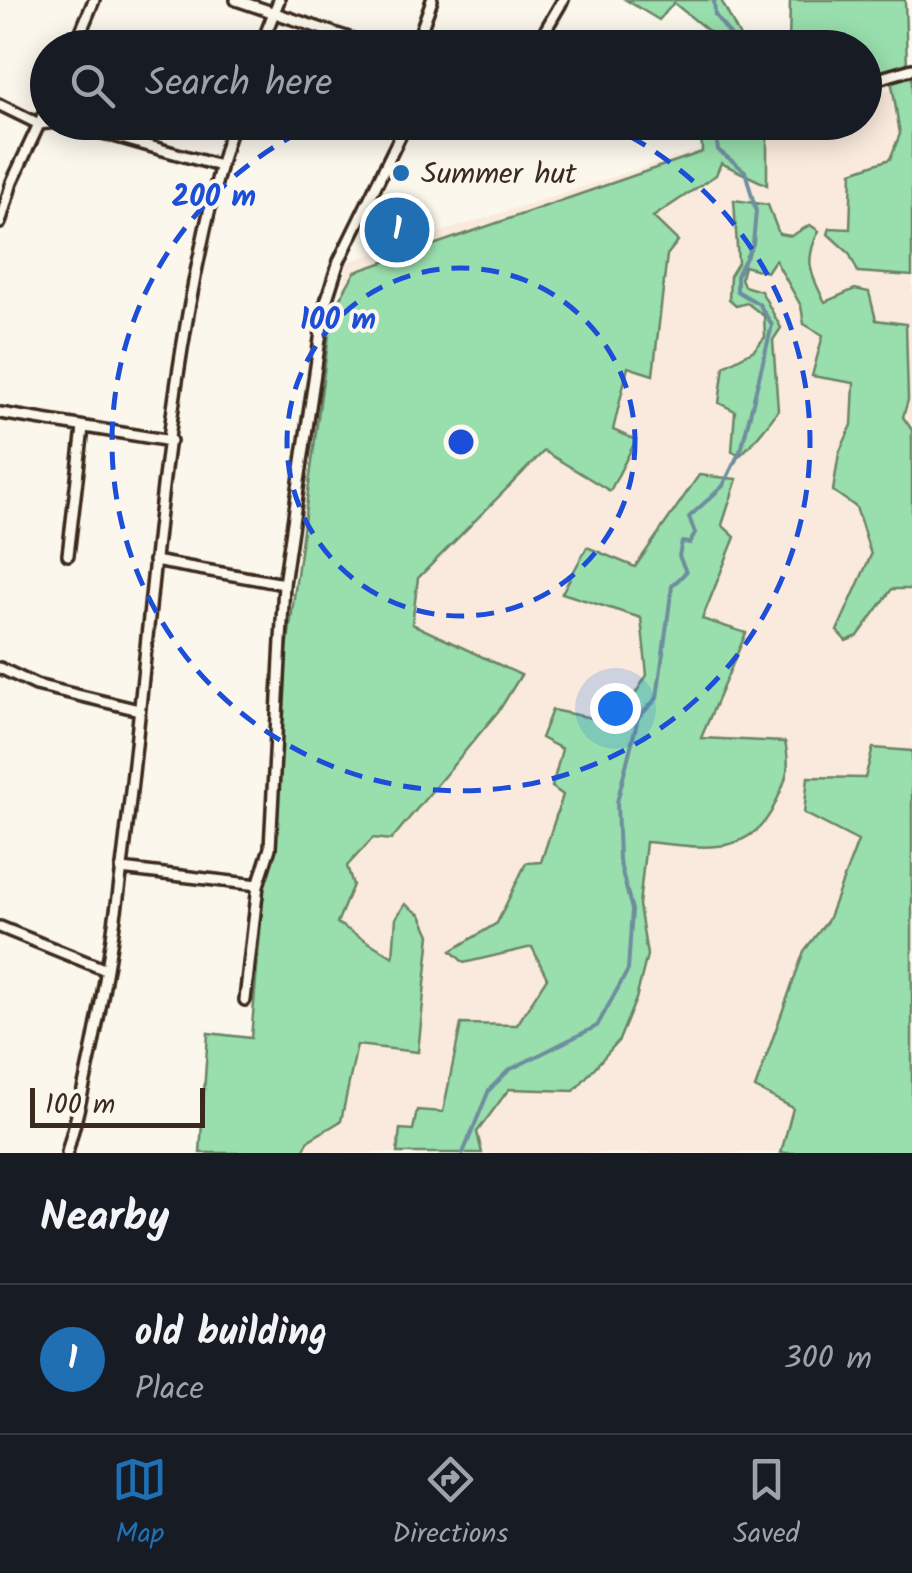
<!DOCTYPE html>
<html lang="en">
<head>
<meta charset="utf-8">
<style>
  :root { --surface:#171b24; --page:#242831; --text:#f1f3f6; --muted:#9ea1a6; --line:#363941; --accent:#1f6fb2 }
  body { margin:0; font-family:Kalam,sans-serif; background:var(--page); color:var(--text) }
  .scale { position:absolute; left:30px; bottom:25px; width:175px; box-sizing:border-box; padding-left:10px; border:5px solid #3b2a1e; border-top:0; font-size:28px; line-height:35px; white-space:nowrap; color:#3b2a1e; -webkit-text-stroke:8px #fbf7ec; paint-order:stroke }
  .you { position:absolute; left:615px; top:708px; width:35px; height:35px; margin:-25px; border:8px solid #fff; border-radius:50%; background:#1a73e8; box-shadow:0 0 0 15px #1a73e833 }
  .badge { display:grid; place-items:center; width:65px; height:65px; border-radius:50%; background:var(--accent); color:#fff; font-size:32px; font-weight:700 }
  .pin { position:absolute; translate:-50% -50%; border:5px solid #fff; box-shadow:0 2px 10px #0006 }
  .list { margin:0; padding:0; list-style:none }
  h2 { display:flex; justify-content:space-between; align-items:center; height:130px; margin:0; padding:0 40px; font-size:42px }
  h2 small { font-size:32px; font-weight:400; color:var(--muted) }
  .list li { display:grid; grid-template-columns:65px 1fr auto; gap:30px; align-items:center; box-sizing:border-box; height:150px; padding:0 40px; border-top:2px solid var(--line) }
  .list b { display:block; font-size:38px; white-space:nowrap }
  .list p { margin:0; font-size:32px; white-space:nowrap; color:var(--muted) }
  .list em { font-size:32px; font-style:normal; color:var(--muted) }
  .icon { flex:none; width:55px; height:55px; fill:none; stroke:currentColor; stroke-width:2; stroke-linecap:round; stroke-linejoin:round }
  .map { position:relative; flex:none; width:912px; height:1153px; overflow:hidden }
  .search { position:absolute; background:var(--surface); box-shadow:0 5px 25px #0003; left:30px; right:30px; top:30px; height:110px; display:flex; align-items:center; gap:25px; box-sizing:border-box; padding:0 35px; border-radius:55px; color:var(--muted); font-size:38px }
  .sheet { height:280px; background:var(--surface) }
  nav { display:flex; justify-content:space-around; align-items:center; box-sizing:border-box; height:140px; border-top:2px solid var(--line); background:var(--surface); font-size:28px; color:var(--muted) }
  nav a { display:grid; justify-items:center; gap:5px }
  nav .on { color:var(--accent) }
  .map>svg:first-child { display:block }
  .built { fill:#faeadd }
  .green { fill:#99dfad; stroke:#6a8466; stroke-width:2.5 }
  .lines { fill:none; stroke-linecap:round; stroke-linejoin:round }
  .stream { stroke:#6e8e9d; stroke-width:4 }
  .minor-casing { stroke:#3b2a1e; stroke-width:16 }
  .minor { stroke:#fbf7ec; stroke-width:9 }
  .ring { fill:none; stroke:#1d4ed8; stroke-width:5; stroke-dasharray:18 12 }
  .poi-dot { fill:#1f6fb2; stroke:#fbf7ec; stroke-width:4 }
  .labels { text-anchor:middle; stroke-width:8; stroke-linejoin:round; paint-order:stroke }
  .poi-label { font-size:30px; fill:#3b2a1e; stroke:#fbf7ec; text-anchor:start }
  .centre { fill:#1d4ed8; stroke:#fbf7ec; stroke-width:5 }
  .ring-label { font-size:30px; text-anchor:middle; font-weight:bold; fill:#1d4ed8; stroke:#fbf7ec; stroke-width:8; stroke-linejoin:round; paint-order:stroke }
</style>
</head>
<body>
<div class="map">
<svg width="912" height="1153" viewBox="0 0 912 1153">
  <rect width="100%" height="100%" fill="#fbf7ec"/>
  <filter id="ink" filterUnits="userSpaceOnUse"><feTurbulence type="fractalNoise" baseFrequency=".01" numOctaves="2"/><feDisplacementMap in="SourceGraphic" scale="20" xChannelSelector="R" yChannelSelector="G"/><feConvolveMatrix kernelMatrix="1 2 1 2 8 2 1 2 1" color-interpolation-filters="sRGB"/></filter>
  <g filter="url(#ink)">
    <!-- built -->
    <path class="built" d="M912 82V1153H254L277 816 347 262 782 123 864 122 865 97Z"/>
    <!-- green -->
    <g class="green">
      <path d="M626 0H721L745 47H728L674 3 659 20Z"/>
      <path d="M790 0H905L907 67H912V276L858 272 849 253 828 234 830 228 850 229 852 172 890 159 900 134 890 72 865 73 864 48H789Z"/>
      <path d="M701 123H767V185L721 163 716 175 653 217 678 241 667 255 653 375 628 367 613 430 636 440 610 491 544 451 418 578 412 624 521 675 500 709 391 840 373 838 347 866 353 885 337 923 393 957 396 918 405 904 421 915 430 935 418 1052 357 1045 341 1121 309 1140 302 1153H200L208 1033 251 1038 280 702 332 312 355 272 702 152Z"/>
      <path d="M734 200 768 205 779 234 791 236 810 225 819 231C804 260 810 274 825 302L855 289 869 292 876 320 906 324 908 400 903 417 912 430V589H892L858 636 846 641 837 631 871 555 856 507 833 491 839 453 852 425 854 383 812 376 823 335 804 324 801 306 775 260 767 272 744 266 741 278 744 286 761 291 781 328 773 340 778 410C773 419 748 449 740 455L732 451 735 411 719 403 724 366 754 350 765 337 764 316 747 303 736 306 729 300 730 276 738 263Z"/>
      <path d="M699 475 737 479 722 525 735 537 702 619 746 633 701 738 785 742C791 768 787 778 776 802 751 861 697 846 646 842L639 905 647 955 636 999 619 1040 574 1091 509 1089 477 1132 482 1153H397L400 1129 413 1130 417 1110 443 1112 461 1024 517 1025 547 978 532 947 464 963 451 951 497 923 526 863 541 862 563 795 552 787 562 749 541 738 552 710 617 723 647 675 641 618 562 593 587 547 635 567Z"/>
      <path d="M873 748 912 751V1153H781L793 1108 755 1088 804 951 828 920 858 841 804 813 808 777 865 778Z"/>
    </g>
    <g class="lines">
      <!-- stream -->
      <g class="stream">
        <path d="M714 0 715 15 740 48"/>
        <path d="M463 1153 489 1090 509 1070 597 1026 628 970 632 910 619 860 617 802 638 718 657 698 672 586 686 572 679 556 682 542 690 543 695 533 689 517 723 486 742 447 772 325 759 304 737 291V275L753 244 756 211 745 171 718 150 714 122"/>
      </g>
      <!-- minor casing -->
      <g class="minor-casing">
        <g id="minor">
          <path d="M236 0 379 48"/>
          <path d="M74 48 94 0"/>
          <path d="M260 48 279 0"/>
          <path d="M415 48 432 0"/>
          <path d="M535 48 563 0"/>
          <path d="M864 83 912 69"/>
          <path d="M0 105 39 124 57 122"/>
          <path d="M64 122 220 166"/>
          <path d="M0 223 12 182 48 105"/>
          <path d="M0 413 171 441"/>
          <path d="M68 555 83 428"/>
          <path d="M154 561 284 584"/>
          <path d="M0 668 36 685 139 710"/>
          <path d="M121 869 258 885"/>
          <path d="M0 927 106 970"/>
          <path d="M245 1000 258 885 270 848 284 584 325 305 339 261 407 122"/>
          <path d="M67 1153C160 817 132 457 233 122"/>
        </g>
      </g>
      <!-- minor -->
      <use href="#minor" class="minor"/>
    </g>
  </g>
  <!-- distance rings -->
  <g class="ring">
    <circle cx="461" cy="442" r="174"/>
    <path d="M603 123A349 349 0 1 1 319 123"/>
  </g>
  <!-- markers -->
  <circle class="poi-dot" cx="401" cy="173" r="10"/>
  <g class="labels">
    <!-- poi labels -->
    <g class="poi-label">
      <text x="421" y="183">Summer hut</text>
    </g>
  </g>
  <circle cx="461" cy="442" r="15" class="centre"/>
  <g class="ring-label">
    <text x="214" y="206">200 m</text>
    <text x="338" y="329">100 m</text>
  </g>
</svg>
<div class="scale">100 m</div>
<div class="you"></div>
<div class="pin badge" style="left:397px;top:230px">1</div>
<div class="search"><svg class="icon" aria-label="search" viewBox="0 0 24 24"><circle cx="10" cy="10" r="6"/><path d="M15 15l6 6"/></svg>Search here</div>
</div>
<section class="sheet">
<h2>Nearby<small></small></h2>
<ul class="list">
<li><span class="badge">1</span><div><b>old building</b><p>Place</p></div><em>300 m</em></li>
</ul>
</section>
<nav>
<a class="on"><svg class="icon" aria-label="map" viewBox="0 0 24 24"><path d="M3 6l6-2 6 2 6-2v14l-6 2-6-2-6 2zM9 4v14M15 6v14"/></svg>Map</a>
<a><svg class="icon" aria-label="directions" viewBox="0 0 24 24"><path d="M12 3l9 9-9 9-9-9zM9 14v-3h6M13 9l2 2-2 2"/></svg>Directions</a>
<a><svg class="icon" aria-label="saved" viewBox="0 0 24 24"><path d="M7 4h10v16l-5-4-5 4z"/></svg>Saved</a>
</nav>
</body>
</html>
